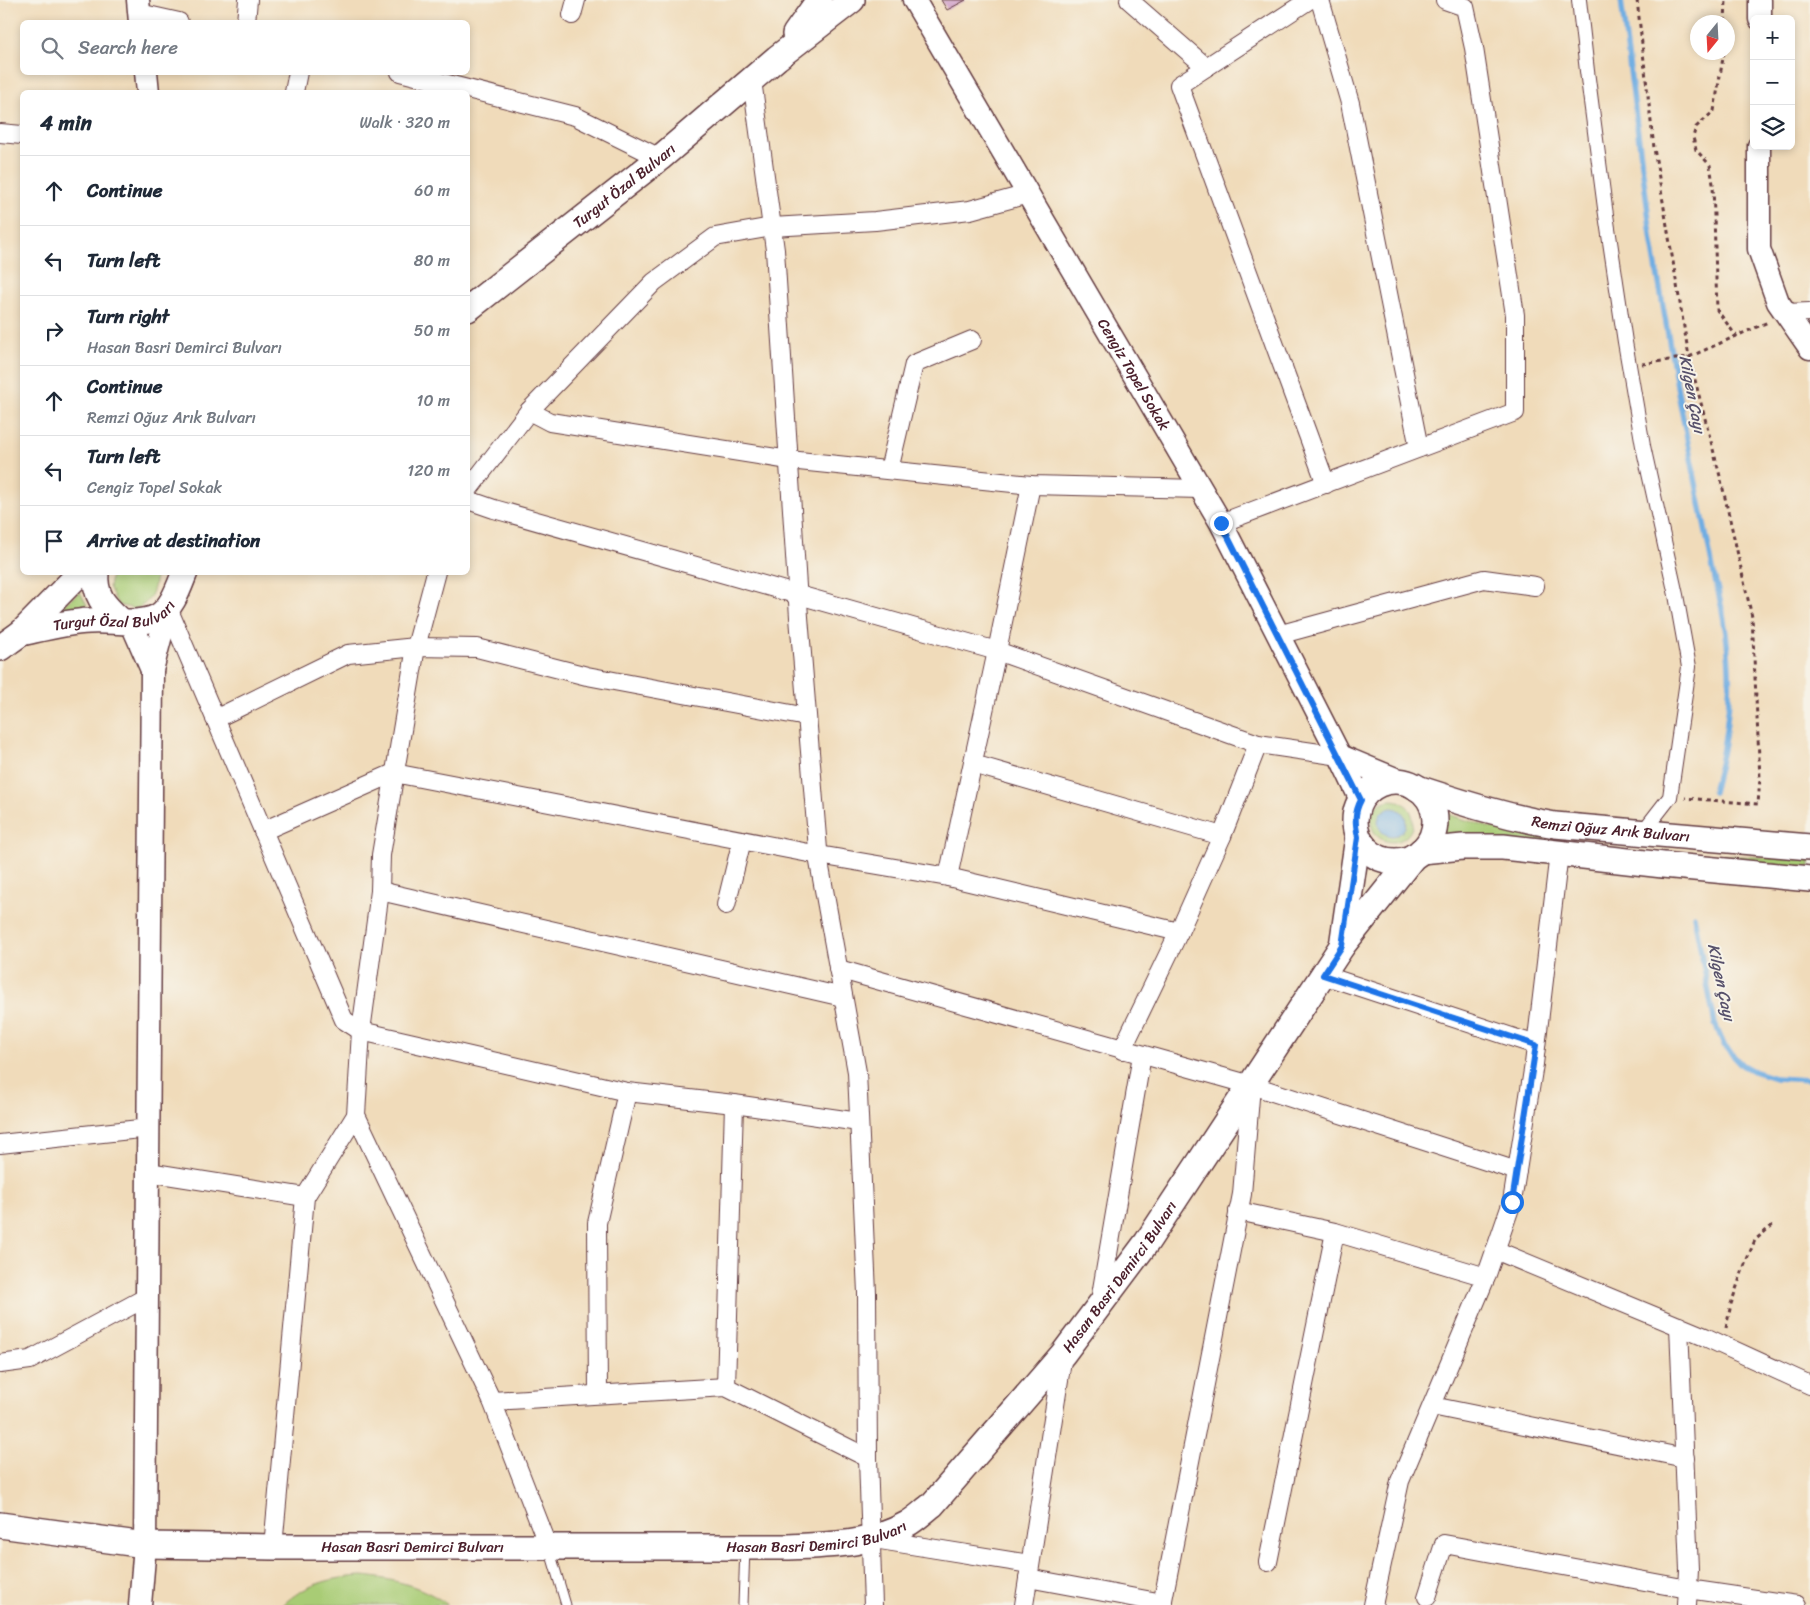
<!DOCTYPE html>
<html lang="en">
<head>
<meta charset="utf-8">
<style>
  :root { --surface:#fff; --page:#f6f6f7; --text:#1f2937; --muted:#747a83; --line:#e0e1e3 }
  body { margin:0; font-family:Sriracha,sans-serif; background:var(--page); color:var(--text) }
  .controls { position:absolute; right:15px; top:15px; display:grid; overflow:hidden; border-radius:8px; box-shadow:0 2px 8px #0003 }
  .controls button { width:45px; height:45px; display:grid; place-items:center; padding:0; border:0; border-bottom:1px solid var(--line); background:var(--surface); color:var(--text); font:25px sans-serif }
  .compass { position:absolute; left:1690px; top:15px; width:45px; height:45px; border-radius:50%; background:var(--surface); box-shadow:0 2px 8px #0003; rotate:198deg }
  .stop { position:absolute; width:15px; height:15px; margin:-11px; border:4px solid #1a73e8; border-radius:50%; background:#fff }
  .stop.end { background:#1a73e8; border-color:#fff; box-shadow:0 1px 5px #0008 }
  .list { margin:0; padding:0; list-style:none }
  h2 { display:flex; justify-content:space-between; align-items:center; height:65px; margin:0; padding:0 20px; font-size:21px }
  h2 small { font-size:16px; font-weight:400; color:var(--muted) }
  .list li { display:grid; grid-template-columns:32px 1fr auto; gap:15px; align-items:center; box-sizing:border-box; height:70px; padding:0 20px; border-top:1px solid var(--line) }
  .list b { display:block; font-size:19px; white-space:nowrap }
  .list p { margin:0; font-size:16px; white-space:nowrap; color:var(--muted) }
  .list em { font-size:16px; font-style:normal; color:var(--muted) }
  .icon { flex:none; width:28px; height:28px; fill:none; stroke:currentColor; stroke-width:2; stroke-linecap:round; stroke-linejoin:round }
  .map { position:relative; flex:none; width:1810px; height:1605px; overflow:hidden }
  .search { position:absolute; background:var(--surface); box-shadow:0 2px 8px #0003; left:20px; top:20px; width:450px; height:55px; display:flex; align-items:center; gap:12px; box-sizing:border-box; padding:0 18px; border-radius:8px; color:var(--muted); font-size:19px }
  .panel { position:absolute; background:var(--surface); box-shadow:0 2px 8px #0003; left:20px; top:90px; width:450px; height:485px; border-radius:8px }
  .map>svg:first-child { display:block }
  .green { fill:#a8cc75; stroke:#797650 }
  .water { fill:#70ade2; stroke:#5d6686 }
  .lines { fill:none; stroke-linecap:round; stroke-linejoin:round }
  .stream { stroke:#70ade2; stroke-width:5.5 }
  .building { fill:#cb97c5 }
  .service-casing { stroke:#633b40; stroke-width:11 }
  .pedestrian-casing { stroke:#633b40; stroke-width:16 }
  .minor-casing { stroke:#633b40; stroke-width:20 }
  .tertiary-casing { stroke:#633b40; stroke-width:25 }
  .secondary-casing { stroke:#633b40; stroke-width:28 }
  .path { stroke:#633b40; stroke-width:3; stroke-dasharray:4 4; stroke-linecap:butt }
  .service { stroke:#fff; stroke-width:9 }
  .pedestrian { stroke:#fff; stroke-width:14 }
  .minor { stroke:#fff; stroke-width:18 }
  .tertiary { stroke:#fff; stroke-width:22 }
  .secondary { stroke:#fff; stroke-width:25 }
  .route { stroke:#1a73e8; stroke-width:6 }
  .labels { text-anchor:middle; stroke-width:4; stroke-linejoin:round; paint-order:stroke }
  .street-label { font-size:15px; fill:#4a1f2b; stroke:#f7f3e8 }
  .water-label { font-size:16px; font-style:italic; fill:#57516b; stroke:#f7f3e8 }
</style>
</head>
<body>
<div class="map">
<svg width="1810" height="1605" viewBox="0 0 1810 1605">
  <rect width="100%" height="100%" fill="#f7f3e8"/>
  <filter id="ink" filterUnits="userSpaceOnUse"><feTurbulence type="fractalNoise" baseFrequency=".02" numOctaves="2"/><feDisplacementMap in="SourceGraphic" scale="10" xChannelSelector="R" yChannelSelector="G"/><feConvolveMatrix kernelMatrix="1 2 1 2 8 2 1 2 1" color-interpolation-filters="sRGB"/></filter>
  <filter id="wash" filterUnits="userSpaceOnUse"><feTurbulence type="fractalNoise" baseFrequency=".0096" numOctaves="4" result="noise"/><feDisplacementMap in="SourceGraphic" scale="20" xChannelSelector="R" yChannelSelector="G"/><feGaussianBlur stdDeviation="1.12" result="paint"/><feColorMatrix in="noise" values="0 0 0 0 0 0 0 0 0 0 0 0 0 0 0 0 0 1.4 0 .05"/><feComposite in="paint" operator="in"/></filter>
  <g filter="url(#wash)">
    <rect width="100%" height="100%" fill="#f0dbba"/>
    <!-- green -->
    <g class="green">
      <path d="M112 573H156C155 588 152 603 135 609L118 605 109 587Z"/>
      <path d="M80 592 87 605 43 621Z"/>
      <circle cx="1392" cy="821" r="21"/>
      <path d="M1444 813 1488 827 1561 839V843L1442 838Z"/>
      <path d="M1722 855 1810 860V867L1722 860Z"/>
      <path d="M363 1576C393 1579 423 1586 448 1605H283C304 1584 334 1577 363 1576Z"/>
    </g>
    <!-- water -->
    <circle class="water" cx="1392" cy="822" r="14"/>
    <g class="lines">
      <!-- stream -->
      <g class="stream">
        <path d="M1621 0 1652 243 1680 403 1715 579C1735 655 1734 717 1713 792"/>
        <path d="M1694 916 1715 1024 1725 1047 1742 1065 1753 1071 1775 1078 1810 1080"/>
      </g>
    </g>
    <g id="blocks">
      <!-- building -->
      <path class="building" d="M941 0H966L947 10Z"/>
    </g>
  </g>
  <g filter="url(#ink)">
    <use href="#blocks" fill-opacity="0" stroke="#633b40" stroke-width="1"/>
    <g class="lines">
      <!-- service casing -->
      <g class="service-casing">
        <g id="service">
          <path d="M549 1548 566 1605"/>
          <path d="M743 1605 745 1547"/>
        </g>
      </g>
      <!-- pedestrian casing -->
      <g class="pedestrian-casing">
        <path id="pedestrian" d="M1579 0 1587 71 1605 208 1625 342 1643 446 1676 595 1689 667 1670 797 1642 833"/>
      </g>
      <!-- minor casing -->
      <g class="minor-casing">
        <g id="minor">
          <path d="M1129 0 1206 67"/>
          <path d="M1309 0 1179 85 1326 484"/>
          <path d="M1320 0 1350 103 1419 448"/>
          <path d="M139 13 179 22"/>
          <path d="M572 15 576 0"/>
          <path d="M246 22 248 0"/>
          <path d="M400 72 575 116 660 158"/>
          <path d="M752 80 775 250 799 617 819 862 857 1072 867 1293 868 1458 873 1605"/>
          <path d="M294 92 298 72"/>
          <path d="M0 133 22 135"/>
          <path d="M1786 313 1810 312"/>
          <path d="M529 411 550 422 789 460 1031 485 1201 489"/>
          <path d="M889 470 914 364 972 340"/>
          <path d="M468 490 529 411 654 282 715 237 772 227 875 221 970 210 1028 194"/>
          <path d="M468 500 494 509 997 651 1258 744 1340 756"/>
          <path d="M1221 523 1515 412V315L1474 48 1465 7 1445 0"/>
          <path d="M436 572 416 647 381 855 380 891 361 1031 356 1115 492 1401 549 1548"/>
          <path d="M168 608 344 1020 361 1031 627 1092 734 1104 859 1122"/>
          <path d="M1278 635 1484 579 1535 586"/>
          <path d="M215 719 348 654 416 647 477 648 587 676 807 717"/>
          <path d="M973 764 1222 836"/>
          <path d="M263 831 394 773 819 855 948 877 1179 932"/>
          <path d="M948 877 997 651 1031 485"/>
          <path d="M380 891 843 997"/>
          <path d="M726 905 742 840"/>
          <path d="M838 969 1251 1085 1517 1171"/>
          <path d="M1323 975 1536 1045"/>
          <path d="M1122 1050 1179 932 1222 836 1258 744"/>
          <path d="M0 1144 149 1128"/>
          <path d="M148 1172 305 1197"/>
          <path d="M1238 1211 1335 1232 1486 1277"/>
          <path d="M1495 1250 1705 1337 1810 1385"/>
          <path d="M1100 1301 1142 1055"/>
          <path d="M1679 1326 1689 1570 1687 1605"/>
          <path d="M0 1364 30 1360 147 1297"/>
          <path d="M726 1387 734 1104"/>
          <path d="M598 1394 597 1223 627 1092"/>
          <path d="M492 1401 726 1387 868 1458"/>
          <path d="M1432 1406 1685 1458"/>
          <path d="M874 1539 1030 1564"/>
          <path d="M273 1547 305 1197 356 1115"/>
          <path d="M1268 1562 1335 1232"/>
          <path d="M1028 1578 1163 1603"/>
          <path d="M1427 1597 1444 1544 1688 1589 1797 1605"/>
          <path d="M1024 1605 1063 1354"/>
          <path d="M1162 1605 1242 1194 1251 1086"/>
          <path d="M1373 1605 1400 1481 1486 1277 1512 1202 1534 1064 1559 853"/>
        </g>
      </g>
      <!-- tertiary casing -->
      <g class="tertiary-casing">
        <g id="tertiary">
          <path d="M138 0 140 22"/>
          <path id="s1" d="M914 0 1221 523 1340 756"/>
          <path d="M1760 19V0"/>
          <path d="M146 72 148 92"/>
          <path d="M1759 146V249L1778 302 1810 348"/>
          <path d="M131 622 152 670"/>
          <path d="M1361 800 1340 756 1405 783"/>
          <path d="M140 1605 145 1545 152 670 168 608"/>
        </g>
      </g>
      <!-- secondary casing -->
      <g class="secondary-casing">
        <g id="secondary">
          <path d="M795 34 819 0"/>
          <path id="s2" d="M468 309 660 158 777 58 852 0"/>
          <path d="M96 572C94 597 105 606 121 621"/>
          <path id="s3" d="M21 633C44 628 66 622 89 621 111 619 136 627 157 617 172 609 179 587 185 572"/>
          <path d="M0 648 21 633 81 572"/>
          <circle cx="1395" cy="821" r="40"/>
          <path id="s4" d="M1417 788C1463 803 1507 817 1555 825L1810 847"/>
          <path d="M1358 837 1342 946 1414 856"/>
          <path d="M1421 851 1463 847H1503L1663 865 1810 879"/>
          <path id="s5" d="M0 1525 145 1545 273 1547H789C831 1545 870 1545 907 1524 916 1519 924 1511 932 1505L1063 1354 1147 1242 1342 946"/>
        </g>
      </g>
      <!-- path -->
      <g class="path">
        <path d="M1637 0 1654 148 1689 357 1721 480 1752 617 1760 778 1758 804 1685 798"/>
        <path d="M1725 22 1726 0"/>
        <path d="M1724 52 1714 111 1696 127 1693 137 1696 150 1710 165 1713 184 1717 310 1737 337"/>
        <path d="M1642 364 1689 357 1768 322"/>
        <path d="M1726 1328 1731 1304 1743 1269 1755 1240 1775 1223"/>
      </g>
      <!-- service -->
      <use href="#service" class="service"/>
      <!-- pedestrian -->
      <use href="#pedestrian" class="pedestrian"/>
      <!-- minor -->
      <use href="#minor" class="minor"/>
      <!-- tertiary -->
      <use href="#tertiary" class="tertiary"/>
      <!-- secondary -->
      <use href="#secondary" class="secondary"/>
    </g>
  </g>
  <g class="lines" filter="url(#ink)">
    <!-- route -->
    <path class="route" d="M1221 523 1361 800C1354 813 1355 823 1358 837L1342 946 1323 975 1536 1045 1512 1202"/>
  </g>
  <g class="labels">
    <!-- street labels -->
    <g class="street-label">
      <text dy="5" stroke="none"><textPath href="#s2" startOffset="199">Turgut Özal Bulvarı</textPath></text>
      <text dy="5" stroke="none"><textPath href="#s1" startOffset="434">Cengiz Topel Sokak</textPath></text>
      <text dy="5" stroke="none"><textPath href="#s3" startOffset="96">Turgut Özal Bulvarı</textPath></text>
      <text dy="5" stroke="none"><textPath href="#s4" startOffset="199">Remzi Oğuz Arık Bulvarı</textPath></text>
      <text dy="5" stroke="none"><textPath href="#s5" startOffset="1239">Hasan Basri Demirci Bulvarı</textPath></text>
      <text dy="5" stroke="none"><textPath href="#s5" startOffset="819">Hasan Basri Demirci Bulvarı</textPath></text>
      <text dy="5" stroke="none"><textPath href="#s5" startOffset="414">Hasan Basri Demirci Bulvarı</textPath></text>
    </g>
    <!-- water labels -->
    <g class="water-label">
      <text transform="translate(1693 394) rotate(79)" y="6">Kilgen Çayı</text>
      <text transform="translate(1722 982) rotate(78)" y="6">Kilgen Çayı</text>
    </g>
  </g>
</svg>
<div class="controls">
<button>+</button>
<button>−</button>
<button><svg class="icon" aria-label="layers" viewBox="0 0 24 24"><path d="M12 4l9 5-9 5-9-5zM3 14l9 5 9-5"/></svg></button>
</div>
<svg class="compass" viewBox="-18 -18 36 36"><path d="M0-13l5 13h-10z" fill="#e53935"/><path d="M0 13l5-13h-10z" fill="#747a83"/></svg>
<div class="stop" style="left:1512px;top:1202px"></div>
<div class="stop end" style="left:1221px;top:523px"></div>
<div class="search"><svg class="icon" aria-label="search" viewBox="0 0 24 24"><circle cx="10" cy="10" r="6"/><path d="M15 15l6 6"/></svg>Search here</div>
<section class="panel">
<h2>4 min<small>Walk · 320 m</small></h2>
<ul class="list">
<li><svg class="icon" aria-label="ahead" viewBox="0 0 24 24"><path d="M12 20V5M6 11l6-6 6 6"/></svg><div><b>Continue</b></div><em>60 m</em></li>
<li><svg class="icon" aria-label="left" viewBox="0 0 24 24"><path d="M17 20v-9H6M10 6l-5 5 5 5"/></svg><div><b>Turn left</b></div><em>80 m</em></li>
<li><svg class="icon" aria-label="right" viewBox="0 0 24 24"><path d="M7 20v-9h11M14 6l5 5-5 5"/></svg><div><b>Turn right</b><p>Hasan Basri Demirci Bulvarı</p></div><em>50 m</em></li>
<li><svg class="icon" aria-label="ahead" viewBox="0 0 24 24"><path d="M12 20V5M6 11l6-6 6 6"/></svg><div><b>Continue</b><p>Remzi Oğuz Arık Bulvarı</p></div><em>10 m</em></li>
<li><svg class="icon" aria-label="left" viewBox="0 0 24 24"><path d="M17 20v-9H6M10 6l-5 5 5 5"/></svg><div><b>Turn left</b><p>Cengiz Topel Sokak</p></div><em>120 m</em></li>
<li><svg class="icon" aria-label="arrive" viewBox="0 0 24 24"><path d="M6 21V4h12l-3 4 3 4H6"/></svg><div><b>Arrive at destination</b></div></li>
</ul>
</section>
</div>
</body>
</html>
